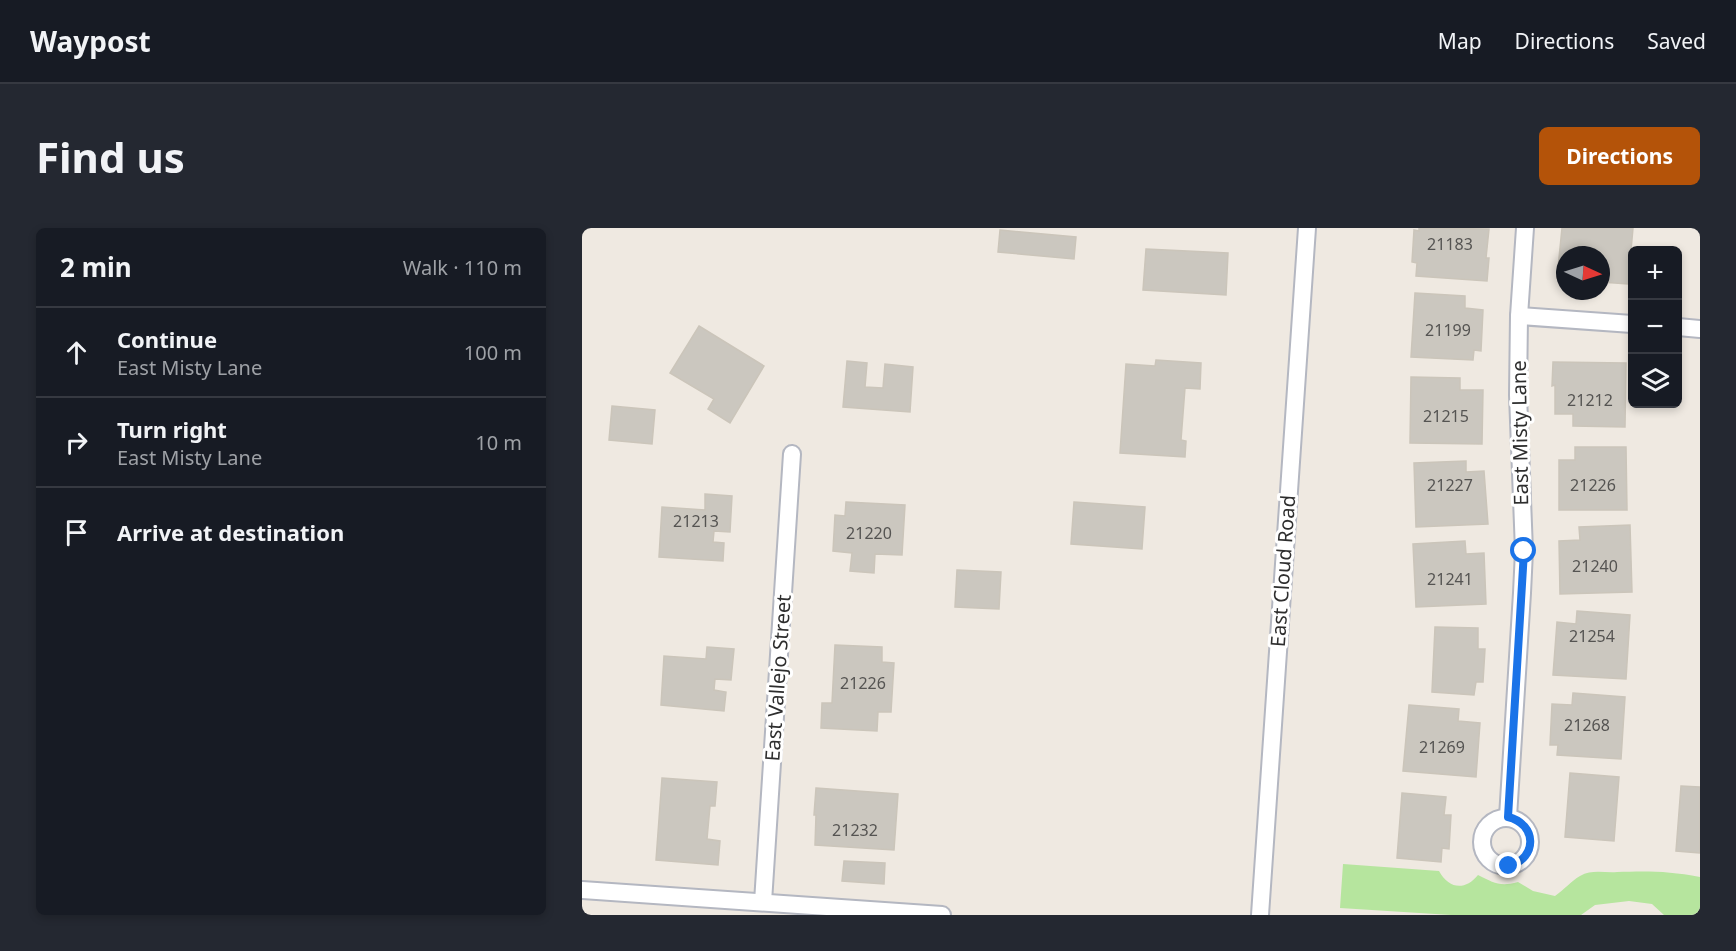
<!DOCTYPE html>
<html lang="en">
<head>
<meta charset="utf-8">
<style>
  :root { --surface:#171b24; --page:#242831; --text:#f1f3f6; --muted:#9ea1a6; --line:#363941; --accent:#b45309 }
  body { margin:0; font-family:"Noto Sans",sans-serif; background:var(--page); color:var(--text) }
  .controls { position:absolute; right:18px; top:18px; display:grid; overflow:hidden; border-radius:9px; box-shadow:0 3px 9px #0003 }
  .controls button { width:54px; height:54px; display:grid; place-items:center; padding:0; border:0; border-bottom:2px solid var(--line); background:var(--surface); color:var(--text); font:30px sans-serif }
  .compass { position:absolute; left:974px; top:18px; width:54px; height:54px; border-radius:50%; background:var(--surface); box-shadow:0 3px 9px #0003; rotate:94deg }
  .stop { position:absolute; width:18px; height:18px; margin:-14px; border:4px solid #1a73e8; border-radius:50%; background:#fff }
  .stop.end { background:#1a73e8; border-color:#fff; box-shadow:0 2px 6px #0008 }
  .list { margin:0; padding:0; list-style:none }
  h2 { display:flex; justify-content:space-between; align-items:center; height:78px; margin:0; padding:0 24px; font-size:26px }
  h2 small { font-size:20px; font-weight:400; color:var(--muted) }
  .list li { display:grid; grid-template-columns:39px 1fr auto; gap:18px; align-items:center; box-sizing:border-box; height:90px; padding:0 24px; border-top:2px solid var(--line) }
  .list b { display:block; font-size:22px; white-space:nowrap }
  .list p { margin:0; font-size:20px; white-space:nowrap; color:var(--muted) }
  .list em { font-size:20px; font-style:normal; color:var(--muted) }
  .icon { flex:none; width:33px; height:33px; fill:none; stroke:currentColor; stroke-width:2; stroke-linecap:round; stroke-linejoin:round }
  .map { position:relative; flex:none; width:1118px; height:687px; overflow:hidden; border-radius:9px }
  header { display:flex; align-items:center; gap:36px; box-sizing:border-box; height:84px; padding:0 30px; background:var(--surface); border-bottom:2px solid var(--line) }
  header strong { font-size:28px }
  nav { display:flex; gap:33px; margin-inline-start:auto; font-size:21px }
  .intro { display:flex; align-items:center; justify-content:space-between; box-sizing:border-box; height:144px; padding:0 36px }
  h1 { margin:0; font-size:42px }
  .button { padding:15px 27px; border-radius:9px; background:var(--accent); color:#fff; font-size:21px; font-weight:700 }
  main { display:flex; gap:36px; padding:0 36px }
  aside { flex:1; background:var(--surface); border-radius:9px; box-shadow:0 3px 9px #0003 }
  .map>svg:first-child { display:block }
  .green { fill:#b6e59e }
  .building { fill:#cbc7bf; stroke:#cbc5ba; stroke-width:1.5 }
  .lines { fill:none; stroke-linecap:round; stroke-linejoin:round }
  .minor-casing { stroke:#b4b7c1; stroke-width:20 }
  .minor { stroke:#fff; stroke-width:16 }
  .route { stroke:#1a73e8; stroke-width:8 }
  .labels { text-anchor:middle; stroke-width:6; stroke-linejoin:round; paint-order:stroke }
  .number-label { font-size:16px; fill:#555452 }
  .street-label { font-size:20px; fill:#2e2e2e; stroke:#fff }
</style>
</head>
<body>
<header>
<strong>Waypost</strong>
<nav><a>Map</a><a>Directions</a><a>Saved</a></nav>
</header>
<div class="intro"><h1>Find us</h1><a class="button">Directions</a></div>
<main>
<aside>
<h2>2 min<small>Walk · 110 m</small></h2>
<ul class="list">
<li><svg class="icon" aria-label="ahead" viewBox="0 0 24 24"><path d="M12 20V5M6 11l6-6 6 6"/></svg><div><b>Continue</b><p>East Misty Lane</p></div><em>100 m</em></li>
<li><svg class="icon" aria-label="right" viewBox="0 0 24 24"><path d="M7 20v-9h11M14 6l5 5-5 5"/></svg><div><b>Turn right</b><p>East Misty Lane</p></div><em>10 m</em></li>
<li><svg class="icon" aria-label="arrive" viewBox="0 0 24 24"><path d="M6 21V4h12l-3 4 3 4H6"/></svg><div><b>Arrive at destination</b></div></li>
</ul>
</aside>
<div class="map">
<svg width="1118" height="687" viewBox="0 0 1118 687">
  <rect width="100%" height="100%" fill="#efe9e1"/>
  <!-- green -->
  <path class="green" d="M761 636 857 643C867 661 883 663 896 647 912 655 918 659 936 654L951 663 973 668C982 662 989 653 998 648 1010 641 1022 645 1035 644 1066 643 1087 643 1118 649V687H1082L1070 676 1047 673 1013 677 999 687H869L758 680Z"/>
  <!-- building -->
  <g class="building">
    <path d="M837 0 907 1 904 30H907L905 53 834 48 835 35 830 34 832 2 837 3Z"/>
    <path d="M980 0H1051L1046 56 1019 54V27H983V51L975 50Z"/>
    <path d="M418 2 494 9 492 31 416 24Z"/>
    <path d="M564 21 646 25 644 67 561 62Z"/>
    <path d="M833 65 883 68V80L901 82 899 123 892 122 891 132 829 129Z"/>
    <path d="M117 98 182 138 148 195 126 181 132 171 88 145Z"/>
    <path d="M574 132 619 135 618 161 603 160 599 212 604 213 603 229 538 225 544 136 573 138Z"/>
    <path d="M265 133 285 135 283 159 301 160 303 136 331 139 328 184 261 179Z"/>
    <path d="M971 134 1044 135 1043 199 991 198V186H973V157L970 158Z"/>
    <path d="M829 149 878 150V162H901L900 216 828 215Z"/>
    <path d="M30 178 73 182 70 216 27 212Z"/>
    <path d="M993 219H1044L1045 282H977V232H993Z"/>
    <path d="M884 233V244L902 243 906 296 834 299 832 235Z"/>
    <path d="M123 266 150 268 148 304 132 303 131 314 142 315 141 333 77 329 80 279 123 282Z"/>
    <path d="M264 274 323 277 320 327 293 326 292 345 268 343 270 325 251 323 253 287 263 288Z"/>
    <path d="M492 274 563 279 560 321 489 316Z"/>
    <path d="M1048 297 1050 364 978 366 977 313 998 312 997 299Z"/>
    <path d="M883 313 884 326 902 325 904 376 834 379 831 316Z"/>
    <path d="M375 342 419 344 417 381 373 379Z"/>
    <path d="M995 383 1048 387 1044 451 971 447 975 394 994 396Z"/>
    <path d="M853 399 896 400V421H903L901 454H894L892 467 850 464Z"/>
    <path d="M253 417 300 419V434L312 435 309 484H296L295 503 239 500 240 475H250Z"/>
    <path d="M125 419 152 421 149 452 133 451 132 462 144 464 142 483 79 477 82 428 124 431Z"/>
    <path d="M991 465 1043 469 1039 531 975 527 976 517H968L970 476 990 477Z"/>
    <path d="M827 477 877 481 876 493 898 495 894 549 821 543Z"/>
    <path d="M988 545 1037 549 1032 613 983 609Z"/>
    <path d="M80 550 135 554 133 578H128L125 611 138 613 136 637 74 632Z"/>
    <path d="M1099 558 1118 559V625L1094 623Z"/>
    <path d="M234 560 316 566 312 622 233 617 234 587H232Z"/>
    <path d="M820 565 864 569 862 587H869L867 621 860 620 859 634 815 630Z"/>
    <path d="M262 633 303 635 302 656 260 653Z"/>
  </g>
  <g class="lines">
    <!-- minor casing -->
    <g class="minor-casing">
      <g id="minor">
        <path d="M937 88 1050 96"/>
        <path d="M1096 99 1118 101"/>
        <path d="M926 589 940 365 942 323 936 167 937 88 943 0"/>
        <circle cx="924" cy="614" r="24"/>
        <path d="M0 662 360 687"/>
        <path d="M181 674 210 226"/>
        <path d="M678 687 725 0"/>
      </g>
    </g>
    <!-- minor -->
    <use href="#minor" class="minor"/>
  </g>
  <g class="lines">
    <!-- route -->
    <path class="route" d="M927 638C956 630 955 596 926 589L942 323"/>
  </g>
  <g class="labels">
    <!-- number labels -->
    <g class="number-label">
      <text x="868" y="22">21183</text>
      <text x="866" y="108">21199</text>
      <text x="1008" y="178">21212</text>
      <text x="864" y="194">21215</text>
      <text x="868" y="263">21227</text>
      <text x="1011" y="263">21226</text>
      <text x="114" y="299">21213</text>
      <text x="287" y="311">21220</text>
      <text x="1013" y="344">21240</text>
      <text x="868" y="357">21241</text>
      <text x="1010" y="414">21254</text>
      <text x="281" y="461">21226</text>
      <text x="1005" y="503">21268</text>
      <text x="860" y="525">21269</text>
      <text x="273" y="608">21232</text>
    </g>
    <!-- street labels -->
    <g class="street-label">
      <text transform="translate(938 205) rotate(-91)" y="7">East Misty Lane</text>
      <text transform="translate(701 343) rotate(-86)" y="7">East Cloud Road</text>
      <text transform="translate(196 450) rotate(-86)" y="7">East Vallejo Street</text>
    </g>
  </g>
</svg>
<div class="controls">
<button>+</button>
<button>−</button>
<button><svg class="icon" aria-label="layers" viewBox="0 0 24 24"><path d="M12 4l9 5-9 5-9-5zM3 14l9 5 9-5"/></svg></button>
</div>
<svg class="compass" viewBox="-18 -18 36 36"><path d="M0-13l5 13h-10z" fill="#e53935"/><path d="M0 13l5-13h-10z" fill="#9ea1a6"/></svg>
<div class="stop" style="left:942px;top:323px"></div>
<div class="stop end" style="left:927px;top:638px"></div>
</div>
</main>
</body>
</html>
